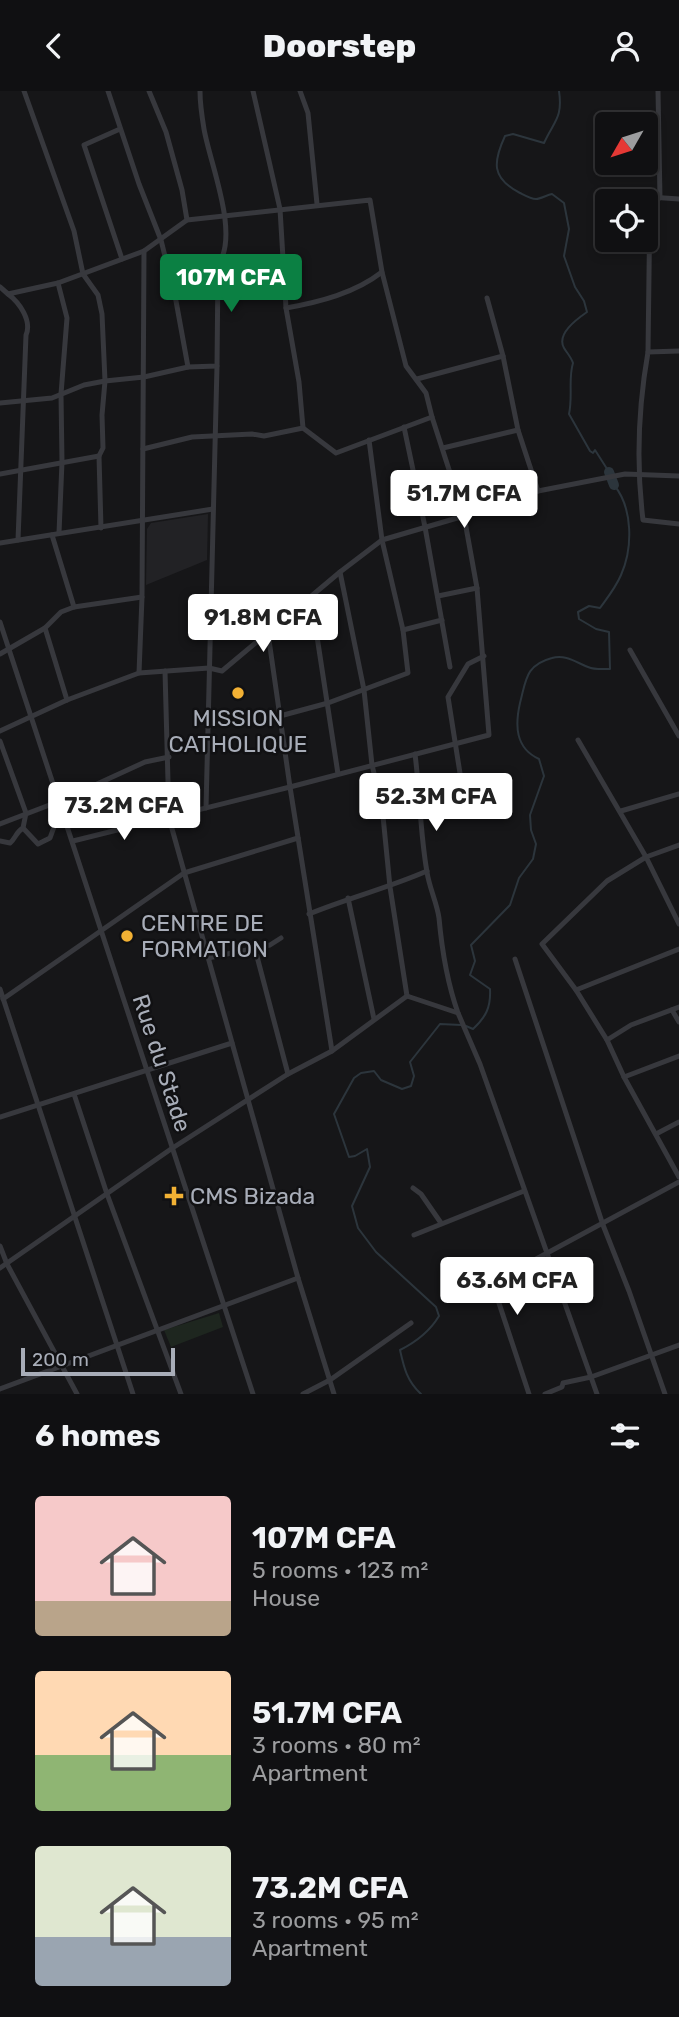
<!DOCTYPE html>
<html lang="en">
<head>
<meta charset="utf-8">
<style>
  :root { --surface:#101012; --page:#19191b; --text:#f1f3f6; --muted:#9c9d9f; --line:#303032; --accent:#0b8043 }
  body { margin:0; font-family:Rubik,sans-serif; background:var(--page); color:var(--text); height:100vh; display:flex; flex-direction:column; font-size:26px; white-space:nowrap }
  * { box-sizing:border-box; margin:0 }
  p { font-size:23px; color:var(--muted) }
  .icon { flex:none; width:38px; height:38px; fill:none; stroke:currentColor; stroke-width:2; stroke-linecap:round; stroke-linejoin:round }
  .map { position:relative; height:1303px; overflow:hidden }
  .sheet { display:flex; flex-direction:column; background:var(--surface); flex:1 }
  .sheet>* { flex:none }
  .needle { width:46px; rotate:231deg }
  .buttons { position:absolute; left:595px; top:21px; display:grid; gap:14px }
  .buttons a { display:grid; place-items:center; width:63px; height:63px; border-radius:7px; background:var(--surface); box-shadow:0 4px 10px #0003,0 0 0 2px var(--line); font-size:35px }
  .scale { position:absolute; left:21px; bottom:18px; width:154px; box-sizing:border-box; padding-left:7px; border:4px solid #a8adb8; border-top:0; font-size:19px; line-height:24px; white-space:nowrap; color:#a8adb8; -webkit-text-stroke:5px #111113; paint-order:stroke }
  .price { position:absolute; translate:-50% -60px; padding:0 16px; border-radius:7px; background:#fff; color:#222; font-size:23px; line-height:46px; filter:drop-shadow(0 2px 4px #0008) }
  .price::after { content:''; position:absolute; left:50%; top:42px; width:21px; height:16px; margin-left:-10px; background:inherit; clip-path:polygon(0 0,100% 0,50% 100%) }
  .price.selected { background:var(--accent); color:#fff }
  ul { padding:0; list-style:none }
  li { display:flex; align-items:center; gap:21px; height:175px; padding:0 35px }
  li span { display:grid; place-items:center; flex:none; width:196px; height:140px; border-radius:7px; color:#555 }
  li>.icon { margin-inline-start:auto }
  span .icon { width:84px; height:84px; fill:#fffc; stroke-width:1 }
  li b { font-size:30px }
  h2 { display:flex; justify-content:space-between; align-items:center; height:84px; padding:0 35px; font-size:30px }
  header { display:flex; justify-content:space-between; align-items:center; height:91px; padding:0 35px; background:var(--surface); font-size:32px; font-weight:800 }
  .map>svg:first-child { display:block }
  .built { fill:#222225 }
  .green { fill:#1e261f }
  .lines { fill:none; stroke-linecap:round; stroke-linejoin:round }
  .stream { stroke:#2c353c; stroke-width:2 }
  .river { stroke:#2c353c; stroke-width:10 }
  .minor { stroke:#37383d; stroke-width:5 }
  .poi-dot { fill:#f2b134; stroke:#111113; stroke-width:2.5 }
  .labels { text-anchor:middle; stroke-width:5; stroke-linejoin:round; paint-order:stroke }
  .poi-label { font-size:23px; fill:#a8adb8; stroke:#111113; text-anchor:start }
  .street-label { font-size:23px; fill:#a8adb8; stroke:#111113 }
</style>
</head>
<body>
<header><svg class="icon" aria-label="back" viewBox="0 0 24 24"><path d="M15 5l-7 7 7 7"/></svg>Doorstep<svg class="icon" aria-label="person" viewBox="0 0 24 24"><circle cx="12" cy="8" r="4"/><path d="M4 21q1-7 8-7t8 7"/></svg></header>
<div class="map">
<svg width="679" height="1303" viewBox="0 0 679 1303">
  <rect width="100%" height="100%" fill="#161618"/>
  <polygon class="built" points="208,423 207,469 146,494 147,438 151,432"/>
  <polygon class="green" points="219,1222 223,1236 171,1256 164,1239"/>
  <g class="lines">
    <g class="stream">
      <path d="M 559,0 C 563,27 554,30 544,52 L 513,43 L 505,45 C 493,71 491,87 520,102 C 524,104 531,108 536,108 C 540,108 547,104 552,103 L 564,112 L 569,138 L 564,165 L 575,196 L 584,210 L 587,221 C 577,228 556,243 564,257 C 567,262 571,266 573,272 C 568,288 573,305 569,323 L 590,360 L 593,362 L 595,359 L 609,381"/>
      <path d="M 466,935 L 473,938 C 486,926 491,916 490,898 L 470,884 L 475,870 L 471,854 L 510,814 L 519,787 L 533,768 L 536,753 L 531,739 L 530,724 L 544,685 L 539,668 C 515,657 515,634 520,612 C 526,590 525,574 552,567 C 566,563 577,572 588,576 C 595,579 603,578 610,578 L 609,541 L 596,538 L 579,528 L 578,521 L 589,515 L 600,517 C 608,506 616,496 621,484 C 633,457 633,417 614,394"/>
      <path d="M 421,1303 C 407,1290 404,1277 400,1259 C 416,1251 430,1240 439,1225 L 436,1216 L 376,1161 L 358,1137 L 352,1115 L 370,1076 L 367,1058 L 355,1065 L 349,1066 L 334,1023 L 354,987 L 361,982 L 374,980 L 381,989 L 402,998 L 411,995 L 414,985 L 410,971 L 440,933 L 461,934"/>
    </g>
    <polyline class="river" points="609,381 614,394"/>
    <g class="minor">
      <polyline points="24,0 74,140 83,183 98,204 102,223 105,290 102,324 103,357 99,365 101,437"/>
      <polyline points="108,0 139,93 161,149 176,210 188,276"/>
      <polyline points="149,0 166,41 182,99 187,129"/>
      <polyline points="253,0 280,118 286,217 299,291 303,337"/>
      <polyline points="300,0 308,22 317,113"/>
      <polyline points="658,0 660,107"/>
      <polyline points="120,38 84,54 122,168"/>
      <polyline points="58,192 67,227 61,303 62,371 59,442"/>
      <polyline points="0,196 8,203"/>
      <polyline points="487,207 503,265 518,339 538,400"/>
      <path d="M 286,217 C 320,211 355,202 382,181"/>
      <path d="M 679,260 L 648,261 C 638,318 636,372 643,429 L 679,433"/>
      <polyline points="648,261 650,106 679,108"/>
      <polyline points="417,288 503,265"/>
      <path d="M 0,312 L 52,307 L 84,294 L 105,290 L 144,286 L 188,276 L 217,275 L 218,174 C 240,143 210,73 204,38 C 202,26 200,12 200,0"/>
      <polyline points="404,336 425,436 450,576"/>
      <polyline points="443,357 518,339"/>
      <polyline points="143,358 192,346 252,343 264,345 303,337 336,362 432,326 464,425 477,497 489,644 290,696 268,542"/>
      <polyline points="0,383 99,365"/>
      <polyline points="52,444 74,516"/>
      <path d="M 18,449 L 26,244 C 32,230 20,212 8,203 L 58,192 L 144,160 L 187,129 L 370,109 L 382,181 L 406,275 L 426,302 L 432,326"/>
      <polyline points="0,452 213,418"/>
      <polyline points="340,481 364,599 372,674 382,715 390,796 407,905"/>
      <polyline points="438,505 477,497"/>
      <polyline points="311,506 338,683"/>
      <polyline points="0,531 253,1303"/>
      <polyline points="45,537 67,609"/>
      <polyline points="403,539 442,529"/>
      <polyline points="630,559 679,645"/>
      <polyline points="0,563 45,537 61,521 74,516 142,506"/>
      <polyline points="139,582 142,506 144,160"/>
      <polyline points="280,625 328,612 408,582 403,539 382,449 464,425 538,400 625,383 679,385"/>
      <polyline points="0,640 67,609 139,582 209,577 222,580 340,481 382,449 369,349"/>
      <polyline points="578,649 646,766 679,833"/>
      <path d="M 0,650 L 26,722 L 23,737 C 16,741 16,747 10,752 L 0,750"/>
      <path d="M 415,663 C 420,702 420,742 427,781 C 429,796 437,812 439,827 C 442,860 447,891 458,922"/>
      <polyline points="382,715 462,695 448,606 468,573 484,565"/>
      <polyline points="206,717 217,275"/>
      <polyline points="621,720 679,703"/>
      <polyline points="0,733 60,710 145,671 169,666"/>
      <polyline points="23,737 38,753 50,747 54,736"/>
      <polyline points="73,750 290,696 332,960"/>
      <polyline points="679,754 646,766 607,790 542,853 576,899 607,949 624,986 679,1086"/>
      <polyline points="348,807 374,928"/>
      <path d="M 309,823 C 348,807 388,797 427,780"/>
      <polyline points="255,858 288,983"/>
      <polyline points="208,867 270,854 281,847"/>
      <polyline points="515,868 603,1134 629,1200 665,1303"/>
      <polyline points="0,898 133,1303"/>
      <polyline points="576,899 679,858"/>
      <polyline points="407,905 458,922 480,973 597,1303"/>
      <polyline points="3,908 184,782 298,747"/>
      <polyline points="672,919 679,931"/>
      <polyline points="607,949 631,934 679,916"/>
      <polyline points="624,986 679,965"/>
      <polyline points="74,1003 107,1103 181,1303"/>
      <polyline points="0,1026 232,952"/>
      <polyline points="656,1043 679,1031"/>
      <polyline points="413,1097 421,1103 441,1132"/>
      <polyline points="414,1144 524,1100"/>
      <polyline points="0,1155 7,1173 77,1303"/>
      <polyline points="0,1177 171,1058 288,983 332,960 407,905"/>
      <polyline points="298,1187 334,1303"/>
      <polyline points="0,1298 298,1187 169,727 165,580"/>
      <polyline points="303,1303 330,1289 411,1232"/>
      <polyline points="529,1303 494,1197 512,1181 679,1091"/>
      <polyline points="545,1303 562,1296 563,1292 591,1286 679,1254"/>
    </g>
  </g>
  <g class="poi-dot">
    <circle cx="238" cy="602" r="7"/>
    <circle cx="127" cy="845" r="7"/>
    <path d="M170.5 1094.5h7v7h7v7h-7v7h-7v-7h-7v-7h7z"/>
  </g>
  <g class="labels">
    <g class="poi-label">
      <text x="238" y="635" text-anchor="middle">MISSION<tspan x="238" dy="26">CATHOLIQUE</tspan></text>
      <text x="141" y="840">CENTRE DE<tspan x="141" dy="26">FORMATION</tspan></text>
      <text x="190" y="1113">CMS Bizada</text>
    </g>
    <g class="street-label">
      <text transform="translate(162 972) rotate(72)" y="8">Rue du Stade</text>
    </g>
  </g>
</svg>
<div class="buttons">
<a><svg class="needle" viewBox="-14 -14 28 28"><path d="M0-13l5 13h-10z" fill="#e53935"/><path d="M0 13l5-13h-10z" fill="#9c9d9f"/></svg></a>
<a><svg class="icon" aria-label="locate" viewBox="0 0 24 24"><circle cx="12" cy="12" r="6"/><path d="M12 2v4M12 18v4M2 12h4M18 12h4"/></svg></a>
</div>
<div class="scale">200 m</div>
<b class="price selected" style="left:231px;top:223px">107M CFA</b>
<b class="price" style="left:464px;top:439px">51.7M CFA</b>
<b class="price" style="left:263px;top:563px">91.8M CFA</b>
<b class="price" style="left:436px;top:742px">52.3M CFA</b>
<b class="price" style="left:124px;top:751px">73.2M CFA</b>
<b class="price" style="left:517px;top:1226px">63.6M CFA</b>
</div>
<section class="sheet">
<h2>6 homes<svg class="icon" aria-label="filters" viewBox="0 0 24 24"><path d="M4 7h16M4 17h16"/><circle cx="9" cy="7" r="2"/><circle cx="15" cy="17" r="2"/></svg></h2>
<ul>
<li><span style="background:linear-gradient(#f6c9c9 75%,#b9a48a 0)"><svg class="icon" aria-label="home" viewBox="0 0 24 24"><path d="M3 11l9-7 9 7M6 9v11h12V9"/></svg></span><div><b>107M CFA</b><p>5 rooms · 123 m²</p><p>House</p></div></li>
<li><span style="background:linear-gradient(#ffd9b3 60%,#8fb573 0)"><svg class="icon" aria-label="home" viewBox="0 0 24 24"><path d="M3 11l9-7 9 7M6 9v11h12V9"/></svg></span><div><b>51.7M CFA</b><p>3 rooms · 80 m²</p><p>Apartment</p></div></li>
<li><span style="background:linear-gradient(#dfe7d0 65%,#9aa5b1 0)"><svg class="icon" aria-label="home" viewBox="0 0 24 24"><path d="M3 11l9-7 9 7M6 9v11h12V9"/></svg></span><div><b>73.2M CFA</b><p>3 rooms · 95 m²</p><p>Apartment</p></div></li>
</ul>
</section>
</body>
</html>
